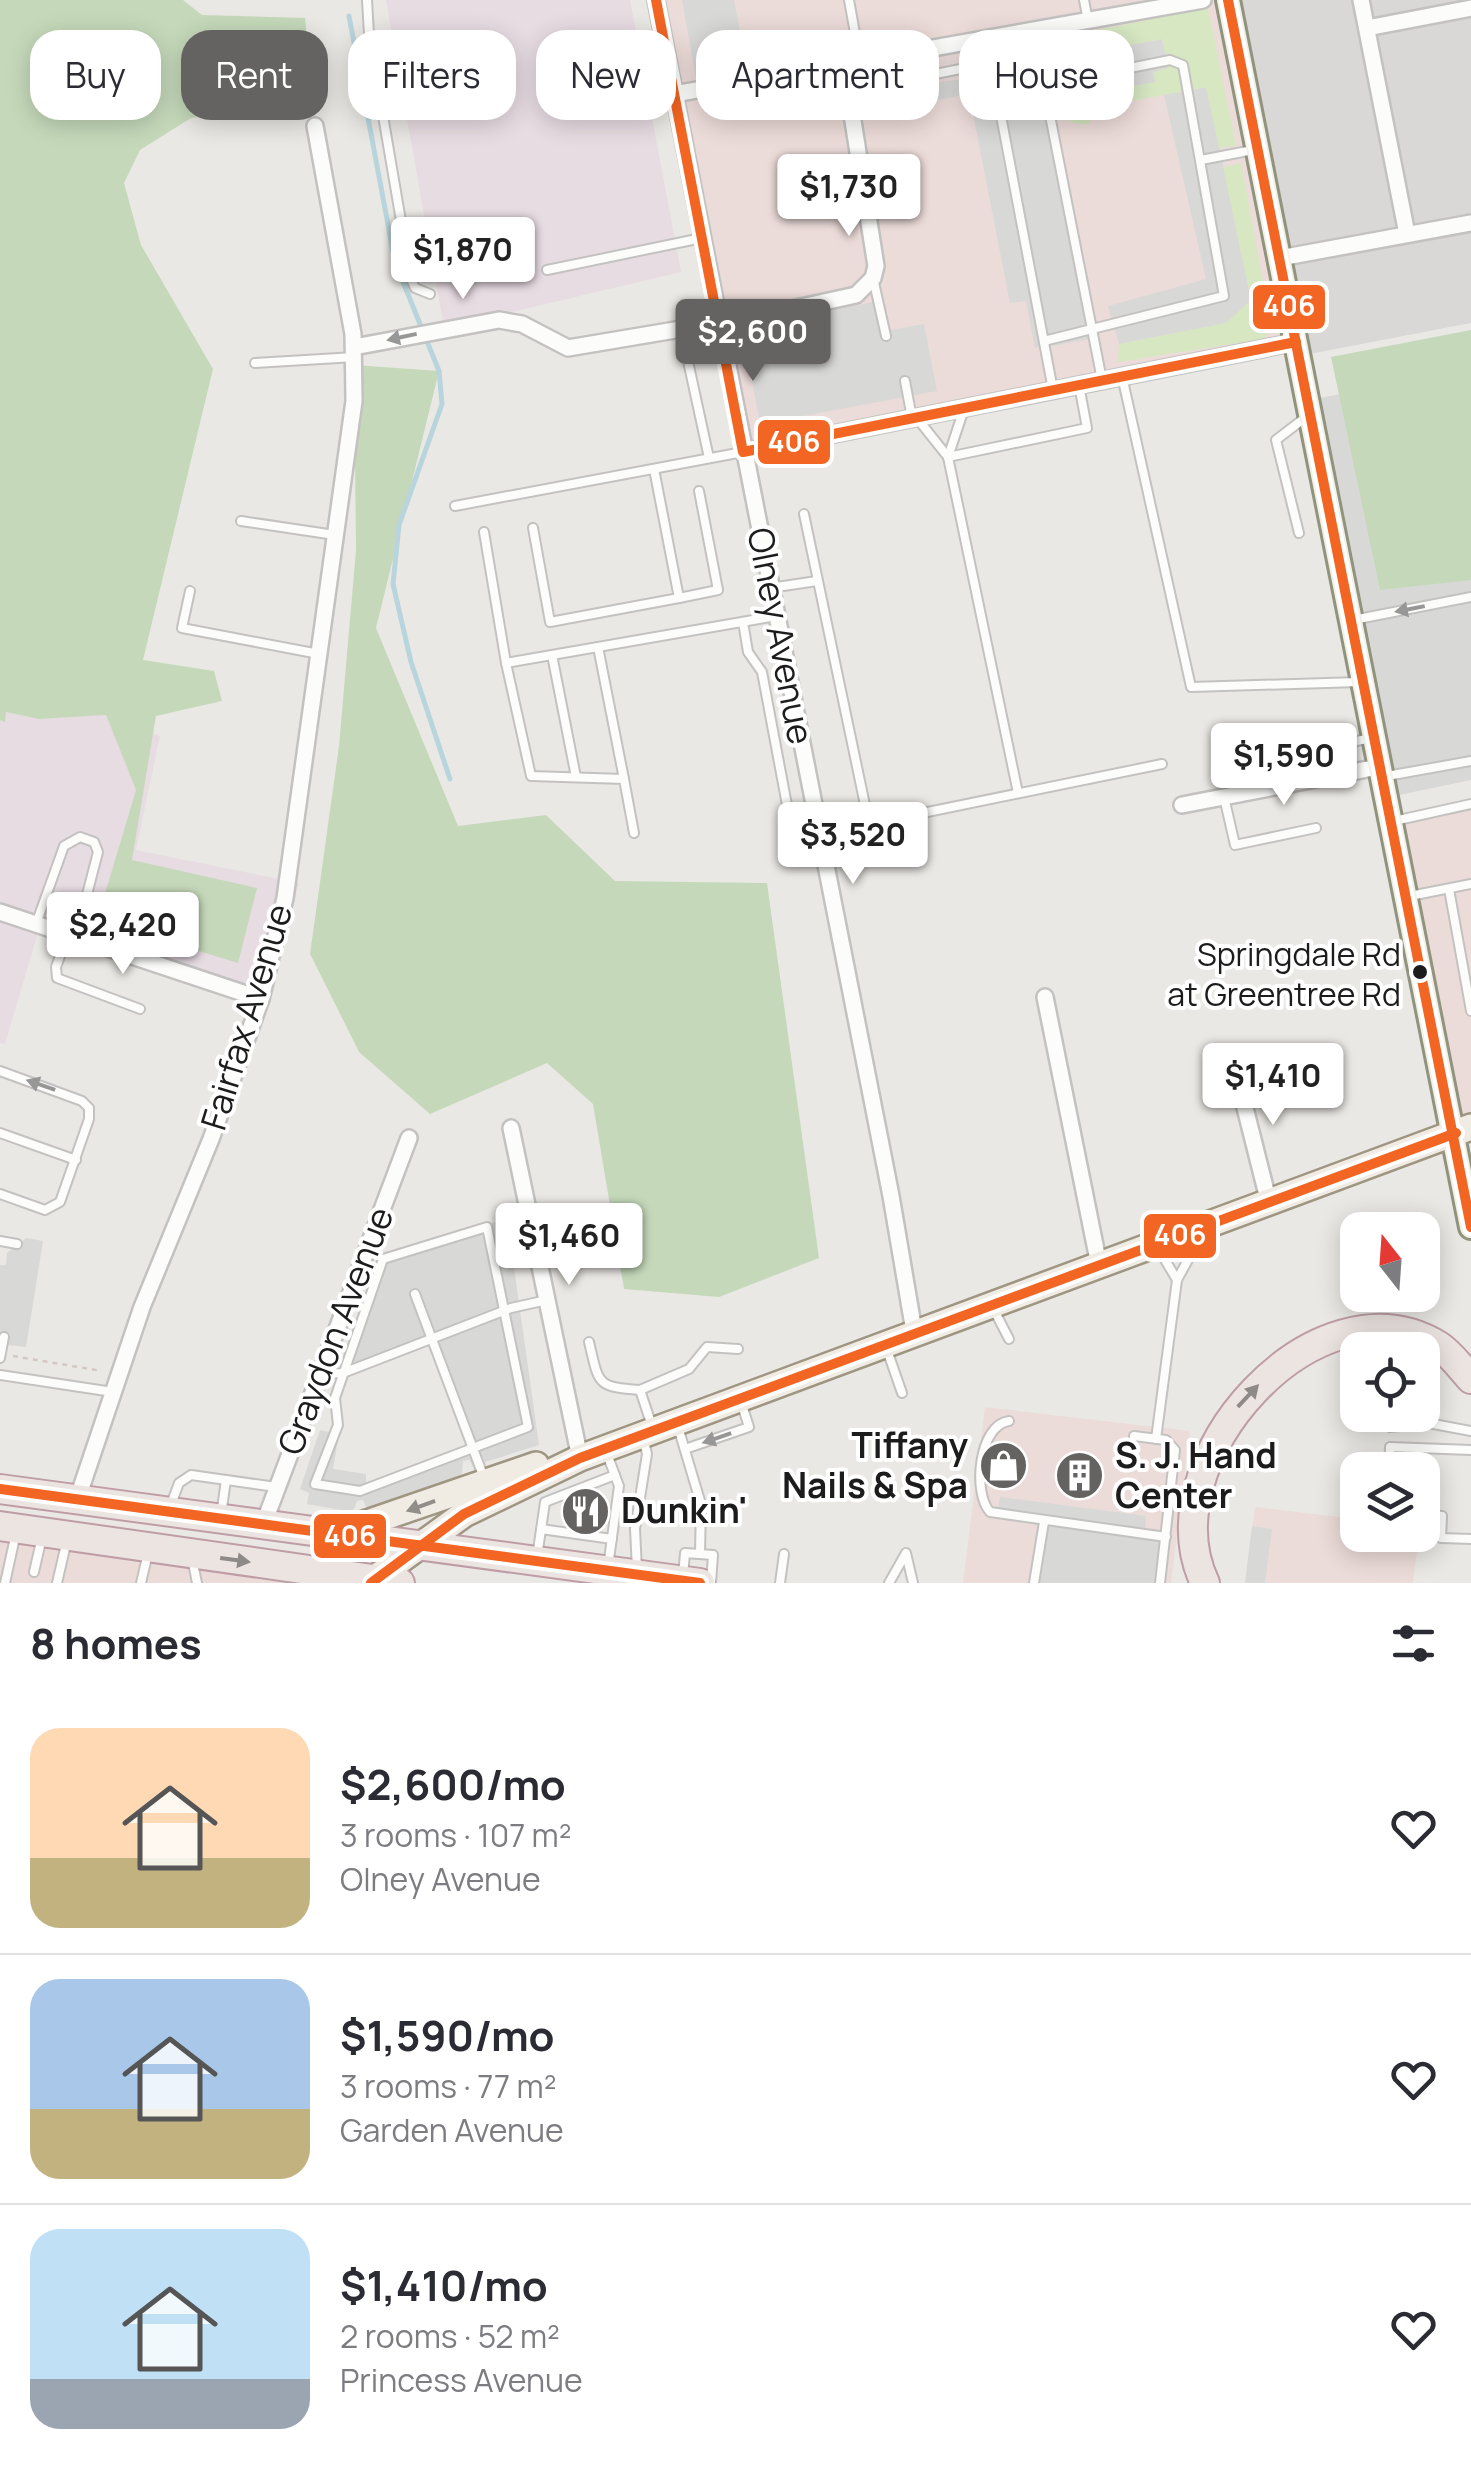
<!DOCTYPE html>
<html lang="en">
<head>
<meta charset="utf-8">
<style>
  :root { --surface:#fff; --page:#f7f7f7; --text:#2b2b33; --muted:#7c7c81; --line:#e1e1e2; --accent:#646362 }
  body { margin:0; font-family:Manrope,sans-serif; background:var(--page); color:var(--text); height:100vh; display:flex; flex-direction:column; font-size:38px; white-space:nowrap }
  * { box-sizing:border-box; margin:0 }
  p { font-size:32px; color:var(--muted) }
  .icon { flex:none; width:55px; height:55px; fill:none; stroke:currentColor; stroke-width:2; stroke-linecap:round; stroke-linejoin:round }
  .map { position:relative; height:1583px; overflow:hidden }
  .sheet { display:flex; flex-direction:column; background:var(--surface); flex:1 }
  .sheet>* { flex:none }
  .banner { position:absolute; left:30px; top:30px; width:1412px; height:90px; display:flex; gap:20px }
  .needle { width:65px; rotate:343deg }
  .controls { position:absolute; left:1340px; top:1212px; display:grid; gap:20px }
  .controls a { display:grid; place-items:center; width:100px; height:100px; border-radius:20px; background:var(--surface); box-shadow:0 5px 25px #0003; font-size:50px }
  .price { position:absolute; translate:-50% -85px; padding:0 22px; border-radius:10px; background:#fff; color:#222; font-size:32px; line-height:65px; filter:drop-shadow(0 2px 5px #0008) }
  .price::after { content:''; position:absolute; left:50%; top:60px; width:30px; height:22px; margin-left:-15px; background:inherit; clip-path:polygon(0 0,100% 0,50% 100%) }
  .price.current { background:var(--accent); color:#fff }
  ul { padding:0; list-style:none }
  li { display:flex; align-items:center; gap:30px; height:250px; padding:0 30px }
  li+li { border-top:2px solid var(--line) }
  li span { display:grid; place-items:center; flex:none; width:280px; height:200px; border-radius:30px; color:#555 }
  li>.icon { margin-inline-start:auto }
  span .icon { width:120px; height:120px; fill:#fffc; stroke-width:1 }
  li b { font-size:42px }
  h2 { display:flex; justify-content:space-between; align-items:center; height:120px; padding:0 30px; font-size:42px }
  .chip { padding:0 35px; border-radius:30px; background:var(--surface); box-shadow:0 5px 25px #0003; font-size:35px; line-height:90px }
  .chip.current { background:var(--accent); color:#fff }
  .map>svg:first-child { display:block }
  .residential { fill:#d9d8d6 }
  .commercial { fill:#ecdcd9 }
  .industrial { fill:#e8dce3 }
  .religious { fill:#d8d8d6 }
  .grass { fill:#d6e7c2 }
  .forest { fill:#c5d9ba }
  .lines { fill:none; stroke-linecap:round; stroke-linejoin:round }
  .stream { stroke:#b8d5dd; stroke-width:5 }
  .service-casing { stroke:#c3c2c0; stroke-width:12 }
  .minor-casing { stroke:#c3c2c0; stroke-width:20 }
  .secondary-casing { stroke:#91937d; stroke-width:28 }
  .primary-casing { stroke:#9f9682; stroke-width:30 }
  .trunk-casing { stroke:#be9da6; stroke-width:32 }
  .path { stroke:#d5c7c4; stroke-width:2.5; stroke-dasharray:5 5; stroke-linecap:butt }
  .service { stroke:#fcfcfb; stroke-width:8 }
  .minor { stroke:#fcfcfb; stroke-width:15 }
  .secondary { stroke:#f2f1e9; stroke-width:22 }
  .primary { stroke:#f0ebe3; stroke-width:25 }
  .trunk { stroke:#ece4e1; stroke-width:28 }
  .bus-1-casing { stroke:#fff; stroke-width:18 }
  .bus-1 { stroke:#f26522; stroke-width:10 }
  .oneway { fill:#979797 }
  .oneway2 { fill:#8e8a88 }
  .oneway3 { fill:#918e89 }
  .bus-dot { fill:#1c1c1c; stroke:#fff; stroke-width:4 }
  .labels { text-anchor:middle; stroke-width:8; stroke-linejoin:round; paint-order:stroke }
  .bus-label { font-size:32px; fill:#1c1c1c; stroke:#fff; text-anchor:end }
  .street-label { font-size:35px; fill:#1c1c1c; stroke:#fff }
  .poi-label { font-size:35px; font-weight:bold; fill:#1c1c1c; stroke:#fff; text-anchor:start }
  .line-badge { stroke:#fff; stroke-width:4 }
  .badge-label { font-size:28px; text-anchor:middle; font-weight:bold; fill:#fff }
</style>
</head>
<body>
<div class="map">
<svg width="1471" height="1583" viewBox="0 0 1471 1583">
  <rect width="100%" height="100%" fill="#eae8e4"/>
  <polygon class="residential" points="1228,0 1471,0 1471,323 1299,356"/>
  <g class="commercial">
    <polygon points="657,0 1228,0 1296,342 743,452"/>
    <polygon points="1471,801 1471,1127 1456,1133 1388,817"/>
    <polygon points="985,1407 1190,1431 1171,1583 963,1583"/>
    <polygon points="1255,1507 1357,1519 1358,1535 1419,1535 1413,1583 1245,1583"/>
    <polygon points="0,1526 400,1583 0,1583"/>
  </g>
  <g class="industrial">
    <polygon points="386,0 630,0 681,272 444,328"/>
    <polygon points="6,712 39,719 106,714 160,736 136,850 299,883 271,992 40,926 5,1044 0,1043 0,720 5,721"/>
  </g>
  <g class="religious">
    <polygon points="682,0 734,0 748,71 698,90"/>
    <polygon points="1162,39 1168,69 1155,82 1076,98 1068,57"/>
    <polygon points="1037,70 1044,85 1090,339 1053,346 1044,341 1035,349 1026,301 1010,303 969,94 890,109 884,89"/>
    <polygon points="1207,87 1251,300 1227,323 1119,344 1108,306 1206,279 1164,95"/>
    <polygon points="874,302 880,332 924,324 937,391 760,424 742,327"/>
    <polygon points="1471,368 1471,780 1399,795 1320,398"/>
    <polygon points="507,1218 539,1445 485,1462 487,1471 477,1474 469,1460 463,1461 461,1479 369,1512 363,1500 357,1501 353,1512 307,1504 309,1493 300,1489 320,1430 339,1434 333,1469 366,1474 366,1486 463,1448 468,1439 428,1346 343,1374 389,1258"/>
    <polygon points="26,1238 43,1241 26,1347 0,1344 0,1265 6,1265 7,1253"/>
    <polygon points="1000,1497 1146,1516 1145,1535 1166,1537 1160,1583 1034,1583 1044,1522 997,1516"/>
    <polygon points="1252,1526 1272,1529 1265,1583 1245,1583"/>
  </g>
  <g class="grass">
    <polygon points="1208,8 1236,146 1219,148 1206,87 1088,109 1090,124 1076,124 1064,118 1060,94 1074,89 1077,97 1155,82 1153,72 1168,68 1162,39 1069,57 1070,68 1052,73 1006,58 1005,48"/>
    <polygon points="1241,163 1272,330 1263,339 1118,362 1119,344 1226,323 1251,300 1223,167"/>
  </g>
  <g class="forest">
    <polygon points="0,0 183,0 202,15 305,18 314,104 191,118 140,150 124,183 141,245 213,369 143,660 214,671 222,701 156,716 132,860 257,888 238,963 97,920 136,790 106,715 39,719 6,712 5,722 0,720"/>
    <polygon points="1471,330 1471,580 1380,590 1331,357"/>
    <polygon points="354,365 439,371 376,628 458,826 546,815 615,881 767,883 819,1258 719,1297 624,1289 593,1104 547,1063 430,1114 359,1052 310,954 339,746 356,550"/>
  </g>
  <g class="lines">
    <polyline class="stream" points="349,16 395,262 439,371 442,404 399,525 393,584 411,662 450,779"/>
    <defs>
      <g id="service">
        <polyline points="367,0 369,34 411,279 415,288 430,294"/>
        <polyline points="849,0 860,61"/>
        <polyline points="1084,0 1088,21"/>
        <polyline points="991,63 1053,390"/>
        <polyline points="1044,85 1102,380"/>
        <polyline points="849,91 991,63 1044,85 1170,60 1183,65 1224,296 1044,341"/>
        <polyline points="1201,160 1253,150"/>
        <polyline points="547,270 702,238"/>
        <polyline points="873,278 886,336"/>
        <polyline points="753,318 759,362"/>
        <polyline points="681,329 709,458"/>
        <polyline points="255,363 355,357"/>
        <polyline points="1122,376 1191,687 1359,682"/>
        <polyline points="905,381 912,418"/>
        <polyline points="916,417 948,457"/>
        <polyline points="948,457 964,409"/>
        <polyline points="455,506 743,452"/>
        <polyline points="804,514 869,824 1162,764"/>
        <polyline points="241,521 335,535"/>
        <polyline points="533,528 550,622 679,598 654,469"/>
        <polyline points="484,532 506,663"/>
        <polyline points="1299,533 1276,440 1306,417"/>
        <polyline points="770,588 817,581"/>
        <polyline points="190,591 182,628 319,654"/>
        <polyline points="679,598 718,590 699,491"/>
        <polyline points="1353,620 1471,597"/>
        <polyline points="743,622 748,652 762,672 790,821"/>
        <polyline points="598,647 624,779"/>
        <polyline points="552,655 576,777"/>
        <polyline points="1253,761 1372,738"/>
        <polyline points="1387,776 1471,761"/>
        <polyline points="1018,793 948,457 1087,428 1079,385"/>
        <polyline points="1224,797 1235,845 1316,828"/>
        <polyline points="1394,821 1471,804"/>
        <polyline points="634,833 624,779 531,776 506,663 776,616"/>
        <polyline points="820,834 869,824"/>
        <polyline points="1449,889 1471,1011"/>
        <polyline points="1410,896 1471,884"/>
        <polyline points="36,924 64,846 80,837 94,842 98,852 76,937"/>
        <polyline points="68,935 56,967 57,978 140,1009"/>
        <polyline points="0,1071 82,1101 89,1108 89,1119 60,1202 45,1210 0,1194"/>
        <polyline points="0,1133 76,1160"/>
        <polygon points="487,1227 528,1427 360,1491 315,1484 338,1425 335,1398 383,1259"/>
        <polyline points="0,1241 17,1244"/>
        <polyline points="1158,1248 1177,1280"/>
        <polyline points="415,1294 484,1478"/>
        <polyline points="993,1308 1009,1339"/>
        <path d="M 589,1342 C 599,1384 596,1387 640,1390 L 652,1426"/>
        <polyline points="887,1350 902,1393"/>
        <polyline points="0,1358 4,1337"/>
        <polyline points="320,1374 343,1373 511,1308 547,1300"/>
        <polyline points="0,1375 113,1392"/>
        <polyline points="640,1390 689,1369 707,1347 738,1349"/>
        <path d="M 1009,1421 C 979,1425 972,1492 990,1512 L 1166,1537"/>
        <polyline points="678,1427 701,1504 700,1554"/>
        <polyline points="1390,1427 1428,1423 1471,1431"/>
        <polyline points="1134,1436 1166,1440 1175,1450 1160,1583"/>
        <polyline points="1156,1439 1177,1280 1201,1236"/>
        <polyline points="685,1449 749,1427 742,1405"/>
        <polyline points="607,1454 619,1486 608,1567"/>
        <polyline points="1389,1470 1390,1447 1471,1450"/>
        <polyline points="170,1507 179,1483 191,1475 276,1487"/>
        <polyline points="1422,1514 1442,1516 1441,1538 1471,1539"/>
        <polyline points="221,1515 226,1480"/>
        <polyline points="541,1529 612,1539"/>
        <polyline points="537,1557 545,1502 615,1475"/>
        <polyline points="192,1558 197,1583"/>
        <polyline points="637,1570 635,1529 647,1454 644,1441"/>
        <polyline points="34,1572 42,1537"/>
        <polyline points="683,1576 685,1553 713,1555 711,1583"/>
        <polyline points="5,1583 16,1533"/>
        <polyline points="57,1583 67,1540"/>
        <polyline points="141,1583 148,1553"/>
        <polyline points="780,1583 784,1554"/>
        <polyline points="889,1583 906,1553 913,1583"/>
        <polyline points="1034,1583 1044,1522"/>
      </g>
      <g id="minor">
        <polyline points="656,0 891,1196 914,1331"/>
        <polyline points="1361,0 1407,234"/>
        <polyline points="1367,28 1471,8"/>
        <polyline points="674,94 1203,0"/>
        <polyline points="1280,258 1471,223"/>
        <polyline points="719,325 856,295 873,278 876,266 844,64"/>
        <polyline points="354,347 499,320 522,324 568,348 681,329"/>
        <polyline points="743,452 1296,342"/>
        <polyline points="1182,805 1378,767"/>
        <polyline points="0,912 261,999"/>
        <polyline points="1045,997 1099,1265"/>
        <polyline points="1234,1064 1269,1203"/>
        <polyline points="511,1128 580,1458"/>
        <polyline points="77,1500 142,1307 211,1139 261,999 285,898 354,401 353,334 315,126"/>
        <polyline points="264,1523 409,1138"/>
      </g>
      <polyline id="secondary" points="1228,0 1471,1227"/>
      <g id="primary">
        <polyline points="338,1533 536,1465"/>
        <polyline points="374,1579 464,1514 580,1458 1471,1127"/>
      </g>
      <g id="trunk">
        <polyline points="0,1489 700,1583"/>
        <polyline points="0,1526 400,1583"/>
        <path d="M 1205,1583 C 1146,1461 1318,1271 1439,1346 C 1451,1354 1461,1368 1471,1379"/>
      </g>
    </defs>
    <use href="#service" class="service-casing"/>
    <use href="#minor" class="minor-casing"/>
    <use href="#secondary" class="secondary-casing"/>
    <use href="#primary" class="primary-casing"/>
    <use href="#trunk" class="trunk-casing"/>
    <polyline class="path" points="13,1356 102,1371"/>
    <use href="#service" class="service"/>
    <use href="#minor" class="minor"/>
    <use href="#secondary" class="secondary"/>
    <use href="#primary" class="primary"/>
    <use href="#trunk" class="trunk"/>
    <defs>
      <g id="bus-1">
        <polyline points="656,0 743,452 1296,342"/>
        <polyline points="1228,0 1471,1227"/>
        <polyline points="0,1489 700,1583"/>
        <polyline points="371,1583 464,1514 580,1458 1456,1133"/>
      </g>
    </defs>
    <use href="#bus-1" class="bus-1-casing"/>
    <use href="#bus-1" class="bus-1"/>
  </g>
  <defs><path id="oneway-solid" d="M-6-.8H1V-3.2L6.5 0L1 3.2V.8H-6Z" transform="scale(2.5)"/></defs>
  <g class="oneway">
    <use href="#oneway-solid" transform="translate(402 337) rotate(168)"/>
    <use href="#oneway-solid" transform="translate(1410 609) rotate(169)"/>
    <use href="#oneway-solid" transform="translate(41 1085) rotate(-161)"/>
    <use href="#oneway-solid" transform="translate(717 1438) rotate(161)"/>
  </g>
  <g class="oneway2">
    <use href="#oneway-solid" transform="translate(1248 1396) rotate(-47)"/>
    <use href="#oneway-solid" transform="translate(235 1560) rotate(8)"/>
  </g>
  <use class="oneway3" href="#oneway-solid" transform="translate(421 1506) rotate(160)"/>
  <defs>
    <symbol id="shop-disc" viewBox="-11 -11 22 22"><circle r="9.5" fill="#646362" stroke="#fff"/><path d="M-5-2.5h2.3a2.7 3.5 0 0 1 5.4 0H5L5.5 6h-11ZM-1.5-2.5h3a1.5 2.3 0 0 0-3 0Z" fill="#fff"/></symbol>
    <symbol id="building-disc" viewBox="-11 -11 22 22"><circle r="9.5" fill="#646362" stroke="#fff"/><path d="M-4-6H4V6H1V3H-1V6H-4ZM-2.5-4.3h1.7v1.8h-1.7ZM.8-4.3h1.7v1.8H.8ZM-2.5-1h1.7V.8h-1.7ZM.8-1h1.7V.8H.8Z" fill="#fff"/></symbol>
    <symbol id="restaurant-disc" viewBox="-11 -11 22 22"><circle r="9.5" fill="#646362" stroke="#fff"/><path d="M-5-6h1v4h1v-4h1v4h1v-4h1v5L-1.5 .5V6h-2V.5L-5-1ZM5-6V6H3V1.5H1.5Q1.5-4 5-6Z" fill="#fff"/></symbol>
  </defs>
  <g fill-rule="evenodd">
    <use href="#shop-disc" x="976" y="1438" width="55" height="55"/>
    <use href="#building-disc" x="1052" y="1448" width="55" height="55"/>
    <use href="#restaurant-disc" x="558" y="1484" width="55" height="55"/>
  </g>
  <circle class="bus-dot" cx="1420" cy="972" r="9"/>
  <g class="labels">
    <g class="bus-label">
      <text x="1401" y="966">Springdale Rd<tspan x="1401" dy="40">at Greentree Rd</tspan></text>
    </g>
    <g class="street-label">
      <text transform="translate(780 636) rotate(79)" y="12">Olney Avenue</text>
      <text transform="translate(247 1017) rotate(-73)" y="12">Fairfax Avenue</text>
      <text transform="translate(336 1331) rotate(-69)" y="12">Graydon Avenue</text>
    </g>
    <g class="poi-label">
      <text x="968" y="1458" text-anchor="end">Tiffany<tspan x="968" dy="40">Nails &amp; Spa</tspan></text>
      <text x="1115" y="1468">S. J. Hand<tspan x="1115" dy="40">Center</tspan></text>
      <text x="621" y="1523">Dunkin'</text>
    </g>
  </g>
  <g class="line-badge">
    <rect x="1251" y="283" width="76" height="48" rx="10" fill="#f26522"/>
    <rect x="756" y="418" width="76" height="48" rx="10" fill="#f26522"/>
    <rect x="1142" y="1212" width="76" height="48" rx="10" fill="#f26522"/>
    <rect x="312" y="1512" width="76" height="48" rx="10" fill="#f26522"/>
  </g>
  <g class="badge-label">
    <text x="1289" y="316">406</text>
    <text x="794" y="452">406</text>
    <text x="1180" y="1245">406</text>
    <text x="350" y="1546">406</text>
  </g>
</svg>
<div class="controls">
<a><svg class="needle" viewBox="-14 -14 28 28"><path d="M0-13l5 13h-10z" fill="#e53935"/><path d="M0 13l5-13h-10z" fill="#7c7c81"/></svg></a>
<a><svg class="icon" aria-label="locate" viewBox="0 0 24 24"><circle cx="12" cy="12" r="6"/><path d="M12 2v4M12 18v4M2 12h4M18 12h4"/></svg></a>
<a><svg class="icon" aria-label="layers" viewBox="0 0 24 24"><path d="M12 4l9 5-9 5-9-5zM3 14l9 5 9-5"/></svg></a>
</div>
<b class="price" style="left:849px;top:239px">$1,730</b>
<b class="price" style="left:463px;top:302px">$1,870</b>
<b class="price current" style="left:753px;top:384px">$2,600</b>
<b class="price" style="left:1284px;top:808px">$1,590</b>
<b class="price" style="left:853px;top:887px">$3,520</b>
<b class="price" style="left:123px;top:977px">$2,420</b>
<b class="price" style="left:1273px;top:1128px">$1,410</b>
<b class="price" style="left:569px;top:1288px">$1,460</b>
<div class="banner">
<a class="chip">Buy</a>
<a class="chip current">Rent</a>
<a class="chip">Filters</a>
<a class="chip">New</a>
<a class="chip">Apartment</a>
<a class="chip">House</a>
</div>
</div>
<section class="sheet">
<h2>8 homes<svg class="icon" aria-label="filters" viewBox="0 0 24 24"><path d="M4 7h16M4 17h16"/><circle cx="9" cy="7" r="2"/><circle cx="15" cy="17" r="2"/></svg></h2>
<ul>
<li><span style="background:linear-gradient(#ffd9b3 65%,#c2b280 0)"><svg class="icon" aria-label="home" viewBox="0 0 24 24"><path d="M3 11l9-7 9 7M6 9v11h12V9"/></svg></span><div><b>$2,600/mo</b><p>3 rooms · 107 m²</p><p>Olney Avenue</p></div><svg class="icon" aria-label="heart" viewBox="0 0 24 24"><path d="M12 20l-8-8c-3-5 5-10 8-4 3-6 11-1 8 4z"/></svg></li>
<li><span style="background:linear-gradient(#a9c7e8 65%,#c2b280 0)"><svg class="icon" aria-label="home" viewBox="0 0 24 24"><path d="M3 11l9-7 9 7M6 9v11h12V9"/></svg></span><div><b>$1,590/mo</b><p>3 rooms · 77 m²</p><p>Garden Avenue</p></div><svg class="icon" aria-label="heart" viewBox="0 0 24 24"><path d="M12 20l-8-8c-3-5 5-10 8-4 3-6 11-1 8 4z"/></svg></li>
<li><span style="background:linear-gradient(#bfe0f5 75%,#9aa5b1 0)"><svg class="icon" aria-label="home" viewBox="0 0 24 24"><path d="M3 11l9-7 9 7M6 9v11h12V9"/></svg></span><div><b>$1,410/mo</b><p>2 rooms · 52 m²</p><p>Princess Avenue</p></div><svg class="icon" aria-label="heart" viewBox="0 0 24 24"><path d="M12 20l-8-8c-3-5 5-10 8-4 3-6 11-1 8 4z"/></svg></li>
</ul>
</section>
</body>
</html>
